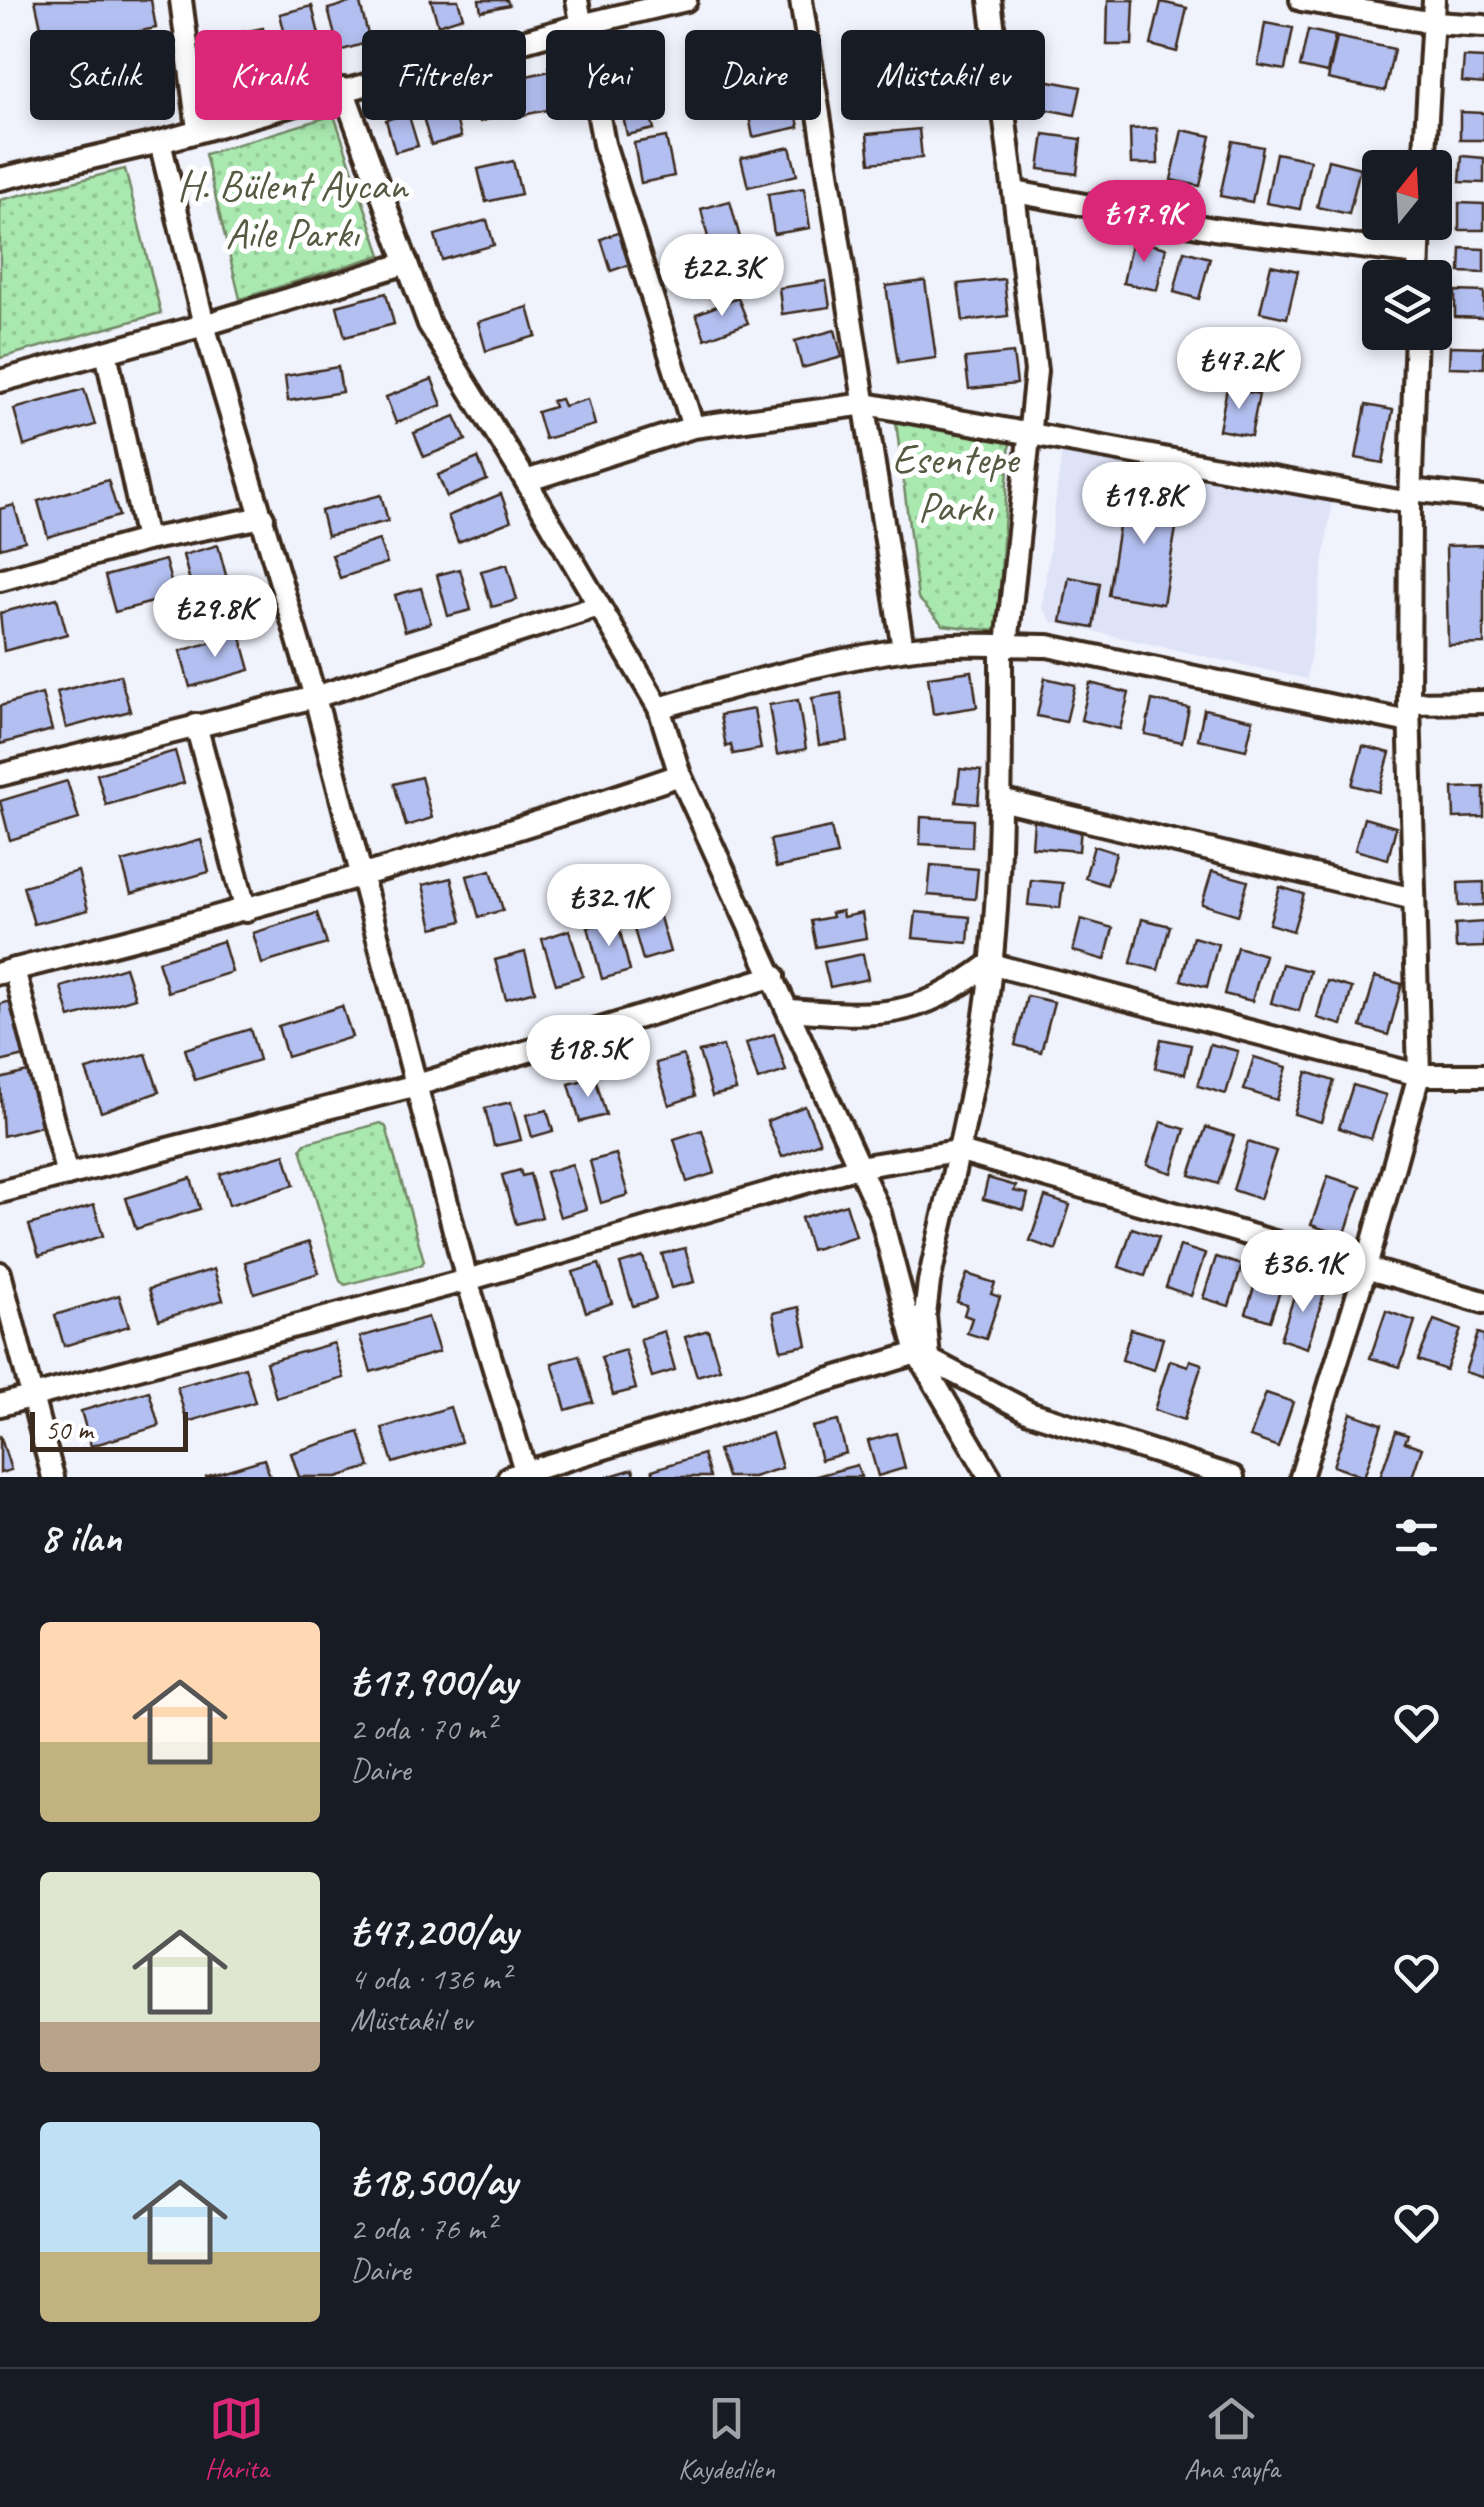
<!DOCTYPE html>
<html lang="tr">
<head>
<meta charset="utf-8">
<style>
  :root { --surface:#171b24; --page:#242831; --text:#f1f3f6; --muted:#9ea1a6; --line:#363941; --accent:#db2777 }
  body { margin:0; font-family:Caveat,sans-serif; background:var(--page); color:var(--text); height:100vh; display:flex; flex-direction:column; font-size:38px; white-space:nowrap }
  * { box-sizing:border-box; margin:0 }
  p { font-size:32px; color:var(--muted) }
  .icon { flex:none; width:55px; height:55px; fill:none; stroke:currentColor; stroke-width:2; stroke-linecap:round; stroke-linejoin:round }
  .map { position:relative; height:1477px; overflow:hidden }
  .side { display:flex; flex-direction:column; background:var(--surface); flex:1 }
  .side>* { flex:none }
  .guide { position:absolute; left:30px; top:30px; width:1425px; height:90px; display:flex; gap:20px }
  .needle { width:65px; rotate:18deg }
  .controls { position:absolute; left:1362px; top:150px; display:grid; gap:20px }
  .controls a { display:grid; place-items:center; width:90px; height:90px; border-radius:10px; background:var(--surface); box-shadow:0 5px 15px #0003; font-size:50px }
  .scale { position:absolute; left:30px; bottom:25px; width:158px; box-sizing:border-box; padding-left:10px; border:5px solid #3b2a1e; border-top:0; font-size:28px; line-height:35px; white-space:nowrap; color:#3b2a1e; -webkit-text-stroke:8px #fff; paint-order:stroke }
  .price { position:absolute; translate:-50% -85px; padding:0 22px; border-radius:35px; background:#fff; color:#222; font-size:32px; line-height:65px; filter:drop-shadow(0 2px 5px #0008) }
  .price::after { content:''; position:absolute; left:50%; top:60px; width:30px; height:22px; margin-left:-15px; background:inherit; clip-path:polygon(0 0,100% 0,50% 100%) }
  .price.on { background:var(--accent); color:#fff }
  ul { padding:0; list-style:none }
  li { display:flex; align-items:center; gap:30px; height:250px; padding:0 40px }
  li span { display:grid; place-items:center; flex:none; width:280px; height:200px; border-radius:10px; color:#555 }
  li>.icon { margin-inline-start:auto }
  span .icon { width:120px; height:120px; fill:#fffc; stroke-width:1 }
  li b { font-size:42px }
  h2 { display:flex; justify-content:space-between; align-items:center; height:120px; padding:0 40px; font-size:42px }
  .chip { padding:0 35px; border-radius:10px; background:var(--surface); box-shadow:0 5px 15px #0003; font-size:35px; line-height:90px }
  .chip.on { background:var(--accent); color:#fff }
  .tabs { display:flex; justify-content:space-around; align-items:center; height:140px; border-top:2px solid var(--line); background:var(--surface); font-size:28px; color:var(--muted) }
  .tabs a { display:grid; justify-items:center; gap:5px }
  .tabs .on { color:var(--accent) }
  .map>svg:first-child { display:block }
  .built { fill:#dee3f8 }
  .park { fill:url(#park-dots); stroke:#728966; stroke-width:2.5 }
  .building { fill:#b3bff0; stroke:#3b2a1e; stroke-width:2.5 }
  .lines { fill:none; stroke-linecap:round; stroke-linejoin:round }
  .minor-casing { stroke:#3b2a1e; stroke-width:28 }
  .minor { stroke:#fff; stroke-width:20 }
  .labels { text-anchor:middle; stroke-width:10; stroke-linejoin:round; paint-order:stroke }
  .park-label { font-size:42px; fill:#565a42; stroke:#fff }
</style>
</head>
<body>
<div class="map">
<svg width="1484" height="1477" viewBox="0 0 1484 1477">
  <defs>
    <pattern id="park-dots" width="8" height="8" patternUnits="userSpaceOnUse" patternTransform="scale(2.5)"><rect width="8" height="8" fill="#a9e8af"/><path d="M2 2h.1M6 6h.1" fill="none" stroke="#92c796" stroke-width="1.8" stroke-linecap="round"/></pattern>
  </defs>
  <rect width="100%" height="100%" fill="#f0f2fc"/>
  <filter id="ink" filterUnits="userSpaceOnUse"><feTurbulence type="fractalNoise" baseFrequency=".01" numOctaves="2"/><feDisplacementMap in="SourceGraphic" scale="20" xChannelSelector="R" yChannelSelector="G"/><feConvolveMatrix kernelMatrix="1 2 1 2 8 2 1 2 1" color-interpolation-filters="sRGB"/></filter>
  <g filter="url(#ink)">
    <polygon class="built" points="1063,444 1333,495 1307,679 1052,622 1042,607"/>
    <g class="park">
      <polygon points="334,115 381,255 240,299 205,154"/>
      <polygon points="125,169 161,313 0,358 0,200"/>
      <polygon points="896,422 1010,439 997,631 943,625 918,598"/>
      <polygon points="381,1123 386,1127 424,1261 421,1265 345,1285 340,1281 301,1148 305,1143"/>
    </g>
    <g class="building">
      <polygon points="35,0 151,0 156,28 46,50"/>
      <polygon points="359,0 370,42 339,51 328,9"/>
      <polygon points="431,0 458,0 463,17 438,25"/>
      <polygon points="479,0 507,0 509,5 481,11"/>
      <polygon points="1108,0 1134,0 1132,45 1107,45"/>
      <polygon points="1161,2 1187,8 1177,52 1151,45"/>
      <polygon points="312,6 323,51 291,59 280,14"/>
      <polygon points="1265,23 1293,28 1285,70 1258,65"/>
      <polygon points="263,28 271,65 241,72 233,34"/>
      <polygon points="1308,30 1335,36 1327,73 1300,67"/>
      <polygon points="1337,37 1394,49 1385,91 1328,79"/>
      <polygon points="1464,57 1484,58 1484,84 1462,82"/>
      <polygon points="563,64 571,105 523,115 517,78 550,71 549,67"/>
      <polygon points="1039,79 1081,87 1075,115 1034,107"/>
      <polygon points="499,82 509,112 480,122 470,91"/>
      <polygon points="903,84 907,110 865,116 862,90"/>
      <polygon points="793,96 799,127 753,137 747,106"/>
      <polygon points="646,97 654,129 627,135 620,102"/>
      <polygon points="450,98 461,137 431,145 420,107"/>
      <polygon points="1460,112 1484,113 1484,140 1460,140"/>
      <polygon points="408,113 418,146 395,152 386,120"/>
      <polygon points="1157,128 1158,164 1131,164 1130,129"/>
      <polygon points="919,129 922,158 870,163 867,134"/>
      <polygon points="1182,130 1211,136 1200,186 1171,180"/>
      <polygon points="1044,134 1081,139 1077,174 1039,169"/>
      <polygon points="666,137 674,176 641,183 634,143"/>
      <polygon points="1232,141 1263,147 1252,202 1220,196"/>
      <polygon points="790,147 797,175 748,187 741,158"/>
      <polygon points="1276,153 1310,160 1300,209 1266,203"/>
      <polygon points="1462,156 1484,158 1484,183 1460,182"/>
      <polygon points="1328,160 1360,168 1349,214 1317,207"/>
      <polygon points="513,161 521,194 486,202 478,169"/>
      <polygon points="804,188 810,228 774,234 768,194"/>
      <polygon points="730,201 740,238 710,246 701,209"/>
      <polygon points="1459,203 1484,204 1484,230 1459,230"/>
      <polygon points="487,220 494,245 442,260 435,235"/>
      <polygon points="620,232 631,264 611,271 601,239"/>
      <polygon points="1132,240 1166,248 1157,290 1123,283"/>
      <polygon points="1461,248 1484,249 1484,273 1460,272"/>
      <polygon points="1184,251 1210,258 1199,299 1174,292"/>
      <polygon points="726,261 733,285 691,298 684,275"/>
      <polygon points="1271,265 1298,271 1287,318 1260,312"/>
      <polygon points="1004,279 1008,316 963,321 958,284"/>
      <polygon points="826,281 830,307 782,314 779,288"/>
      <polygon points="925,281 936,358 898,363 886,286"/>
      <polygon points="1455,291 1484,292 1484,318 1455,317"/>
      <polygon points="386,293 394,324 345,337 337,306"/>
      <polygon points="738,298 748,323 705,339 696,314"/>
      <polygon points="528,307 536,336 486,351 478,322"/>
      <polygon points="835,330 842,357 802,368 795,341"/>
      <polygon points="1450,346 1484,347 1484,368 1449,367"/>
      <polygon points="1013,353 1017,384 969,389 965,358"/>
      <polygon points="338,367 342,392 288,401 285,376"/>
      <polygon points="432,379 442,405 396,423 386,397"/>
      <polygon points="1227,388 1259,394 1251,436 1219,430"/>
      <polygon points="84,389 95,425 24,446 14,409"/>
      <polygon points="561,399 564,406 588,399 595,425 545,439 537,412 554,407 552,401"/>
      <polygon points="1366,405 1393,410 1383,463 1356,458"/>
      <polygon points="455,416 466,440 424,457 414,433"/>
      <polygon points="478,458 487,480 447,497 438,475"/>
      <polygon points="108,480 119,516 48,537 38,501"/>
      <polygon points="1125,489 1181,499 1163,604 1108,595"/>
      <polygon points="501,494 511,521 458,542 448,516"/>
      <polygon points="381,495 388,521 327,536 321,511"/>
      <polygon points="14,505 25,541 0,548 0,509"/>
      <polygon points="379,540 387,563 340,578 332,555"/>
      <polygon points="218,545 233,602 198,612 183,555"/>
      <polygon points="1484,545 1484,644 1448,645 1446,546"/>
      <polygon points="165,560 175,596 115,612 105,576"/>
      <polygon points="507,564 517,600 492,607 481,571"/>
      <polygon points="460,569 471,610 448,616 437,575"/>
      <polygon points="1069,577 1100,583 1093,628 1061,622"/>
      <polygon points="421,588 431,623 405,631 395,595"/>
      <polygon points="57,598 67,634 4,651 0,613"/>
      <polygon points="240,634 250,670 190,687 180,651"/>
      <polygon points="972,671 977,707 933,714 928,677"/>
      <polygon points="120,675 130,711 66,728 57,692"/>
      <polygon points="1045,678 1075,685 1066,722 1037,716"/>
      <polygon points="1090,683 1129,693 1120,729 1081,720"/>
      <polygon points="841,693 848,741 819,745 812,698"/>
      <polygon points="42,694 52,730 0,744 0,706"/>
      <polygon points="798,700 806,749 777,755 769,705"/>
      <polygon points="1152,700 1189,708 1182,742 1145,734"/>
      <polygon points="754,709 761,749 733,754 731,745 726,747 720,715"/>
      <polygon points="1204,709 1253,720 1246,750 1198,739"/>
      <polygon points="1363,746 1390,753 1379,792 1352,785"/>
      <polygon points="175,751 184,783 106,805 97,774"/>
      <polygon points="960,769 981,771 978,804 956,802"/>
      <polygon points="421,777 432,818 406,826 394,784"/>
      <polygon points="67,781 79,819 10,840 0,801"/>
      <polygon points="1484,787 1484,817 1454,818 1453,788"/>
      <polygon points="921,817 973,820 972,847 920,844"/>
      <polygon points="1364,818 1396,827 1388,859 1355,850"/>
      <polygon points="1034,821 1081,826 1079,851 1032,847"/>
      <polygon points="831,827 837,855 776,868 770,840"/>
      <polygon points="201,840 209,872 131,894 122,862"/>
      <polygon points="1094,846 1116,853 1107,885 1085,878"/>
      <polygon points="931,865 978,869 975,899 928,895"/>
      <polygon points="491,870 503,910 479,917 467,876"/>
      <polygon points="78,871 88,910 34,924 23,886"/>
      <polygon points="1212,871 1248,881 1238,915 1202,904"/>
      <polygon points="451,878 462,921 433,928 423,885"/>
      <polygon points="1031,880 1063,883 1060,908 1028,905"/>
      <polygon points="1484,882 1484,905 1459,906 1458,883"/>
      <polygon points="1280,887 1304,894 1293,931 1269,924"/>
      <polygon points="657,907 670,952 643,960 630,915"/>
      <polygon points="842,911 843,917 862,913 866,938 816,947 811,921 832,917 831,913"/>
      <polygon points="916,912 970,917 968,943 913,938"/>
      <polygon points="317,913 327,944 262,964 253,933"/>
      <polygon points="1081,919 1113,928 1105,960 1073,951"/>
      <polygon points="1142,919 1170,926 1158,970 1131,963"/>
      <polygon points="617,920 630,971 602,979 588,927"/>
      <polygon points="1484,922 1484,947 1456,948 1455,924"/>
      <polygon points="569,930 583,976 556,984 542,939"/>
      <polygon points="1193,937 1218,944 1207,987 1181,980"/>
      <polygon points="223,941 232,972 168,992 158,961"/>
      <polygon points="1237,947 1265,955 1252,1001 1224,994"/>
      <polygon points="525,952 535,991 506,999 495,960"/>
      <polygon points="863,954 868,979 830,987 824,962"/>
      <polygon points="1282,964 1310,971 1299,1011 1271,1003"/>
      <polygon points="125,967 135,998 70,1018 61,987"/>
      <polygon points="1375,977 1402,984 1388,1035 1361,1027"/>
      <polygon points="1327,981 1352,988 1342,1025 1317,1018"/>
      <polygon points="1027,996 1054,1002 1041,1052 1015,1045"/>
      <polygon points="11,1001 25,1056 0,1062 0,1004"/>
      <polygon points="342,1006 352,1037 287,1057 278,1026"/>
      <polygon points="250,1029 259,1060 195,1080 185,1049"/>
      <polygon points="774,1034 786,1071 758,1080 746,1043"/>
      <polygon points="1161,1039 1191,1045 1185,1074 1155,1068"/>
      <polygon points="1210,1044 1238,1051 1226,1094 1198,1086"/>
      <polygon points="723,1046 736,1090 712,1096 699,1052"/>
      <polygon points="146,1054 159,1092 101,1112 86,1070"/>
      <polygon points="683,1055 695,1096 669,1105 656,1063"/>
      <polygon points="1254,1057 1287,1067 1277,1100 1244,1090"/>
      <polygon points="31,1071 45,1125 3,1136 0,1079"/>
      <polygon points="1307,1072 1334,1081 1321,1122 1294,1114"/>
      <polygon points="595,1077 606,1115 580,1122 569,1084"/>
      <polygon points="1353,1085 1386,1095 1371,1139 1339,1128"/>
      <polygon points="511,1102 521,1140 494,1146 485,1108"/>
      <polygon points="805,1106 820,1142 782,1157 767,1121"/>
      <polygon points="547,1110 553,1131 532,1137 526,1115"/>
      <polygon points="1161,1122 1185,1129 1172,1173 1147,1165"/>
      <polygon points="1206,1127 1234,1136 1218,1184 1190,1175"/>
      <polygon points="702,1130 715,1173 687,1182 674,1139"/>
      <polygon points="1248,1142 1276,1151 1260,1199 1233,1190"/>
      <polygon points="285,1154 294,1185 229,1205 220,1174"/>
      <polygon points="616,1154 628,1195 601,1203 590,1161"/>
      <polygon points="572,1164 586,1209 560,1217 546,1172"/>
      <polygon points="520,1170 522,1176 530,1174 542,1217 516,1224 502,1175"/>
      <polygon points="1328,1176 1361,1187 1344,1236 1311,1225"/>
      <polygon points="191,1178 200,1209 136,1229 126,1198"/>
      <polygon points="988,1178 1016,1186 1014,1191 1028,1194 1024,1210 983,1199"/>
      <polygon points="1045,1197 1070,1205 1056,1250 1030,1241"/>
      <polygon points="846,1204 856,1236 811,1250 801,1218"/>
      <polygon points="94,1205 103,1236 39,1256 29,1225"/>
      <polygon points="1132,1228 1159,1237 1145,1276 1119,1267"/>
      <polygon points="309,1242 319,1273 254,1293 245,1262"/>
      <polygon points="1180,1246 1205,1254 1191,1296 1166,1287"/>
      <polygon points="685,1248 694,1282 671,1288 662,1254"/>
      <polygon points="643,1257 656,1299 633,1306 620,1264"/>
      <polygon points="1216,1257 1242,1265 1229,1306 1203,1298"/>
      <polygon points="599,1264 612,1303 586,1312 573,1272"/>
      <polygon points="214,1269 223,1300 159,1320 149,1289"/>
      <polygon points="1259,1271 1284,1279 1270,1321 1246,1313"/>
      <polygon points="967,1274 995,1283 991,1294 1000,1297 986,1339 967,1333 972,1318 964,1315 967,1305 957,1302"/>
      <polygon points="1299,1282 1325,1291 1307,1348 1280,1339"/>
      <polygon points="119,1295 129,1326 64,1346 55,1315"/>
      <polygon points="799,1307 807,1345 781,1350 773,1313"/>
      <polygon points="1386,1311 1415,1321 1400,1367 1370,1358"/>
      <polygon points="428,1317 439,1352 371,1372 360,1337"/>
      <polygon points="1434,1320 1461,1330 1446,1370 1418,1360"/>
      <polygon points="1131,1329 1163,1338 1154,1370 1122,1360"/>
      <polygon points="708,1330 720,1369 697,1376 685,1337"/>
      <polygon points="664,1331 675,1370 652,1377 640,1339"/>
      <polygon points="1478,1333 1484,1335 1484,1378 1465,1372"/>
      <polygon points="334,1343 344,1378 276,1398 266,1362"/>
      <polygon points="625,1350 636,1389 613,1395 601,1357"/>
      <polygon points="579,1355 593,1402 566,1410 552,1363"/>
      <polygon points="1170,1360 1188,1366 1190,1360 1202,1364 1184,1420 1154,1410"/>
      <polygon points="245,1367 255,1402 187,1422 177,1387"/>
      <polygon points="149,1391 159,1426 91,1446 81,1411"/>
      <polygon points="1266,1393 1293,1402 1278,1447 1250,1437"/>
      <polygon points="450,1407 461,1442 393,1463 382,1428"/>
      <polygon points="1351,1413 1382,1424 1364,1477 1333,1466"/>
      <polygon points="838,1421 846,1453 821,1460 812,1427"/>
      <polygon points="1396,1431 1408,1435 1405,1442 1422,1448 1412,1477 1380,1477"/>
      <polygon points="359,1432 370,1467 337,1477 299,1477 291,1453"/>
      <polygon points="772,1433 782,1468 753,1477 727,1477 718,1450"/>
      <polygon points="896,1433 905,1468 878,1476 868,1441"/>
      <polygon points="0,1435 11,1470 0,1473"/>
      <polygon points="703,1454 710,1477 655,1477 652,1470"/>
      <polygon points="264,1459 270,1477 205,1477"/>
      <polygon points="857,1465 861,1477 813,1477"/>
      <polygon points="633,1469 635,1477 607,1477"/>
    </g>
    <g class="lines">
      <defs>
        <g id="minor">
          <polyline points="181,0 198,129"/>
          <polyline points="577,0 604,144 693,427"/>
          <polyline points="801,0 903,649"/>
          <polyline points="990,0 1036,371 1007,645"/>
          <polyline points="1301,0 1434,23 1484,26"/>
          <polyline points="343,89 429,324 526,481 659,708 680,775 880,1213 917,1353 990,1477"/>
          <polyline points="160,142 204,325 315,697 467,1280 527,1477"/>
          <polyline points="1424,168 1434,0"/>
          <polyline points="0,179 160,142 581,25 686,0"/>
          <polyline points="1015,192 1214,229 1418,254"/>
          <polyline points="1418,278 1420,222"/>
          <polyline points="106,352 146,540"/>
          <polyline points="0,381 204,325 407,263"/>
          <polyline points="526,481 693,427 866,404 1410,503"/>
          <polyline points="1410,490 1484,498"/>
          <polyline points="0,580 146,540 263,517"/>
          <polyline points="1409,703 1484,702"/>
          <path d="M 659,708 C 738,685 819,662 901,650 C 948,642 1000,645 1048,646 L 1409,722"/>
          <polyline points="196,725 246,911"/>
          <polyline points="0,775 315,697 599,606"/>
          <polyline points="1001,800 1414,899"/>
          <polyline points="14,969 67,1175"/>
          <path d="M 0,973 C 229,916 456,852 680,775"/>
          <path d="M 789,1010 C 879,1017 915,1020 990,964 L 1419,1075 L 1484,1075"/>
          <polyline points="0,1192 417,1085 774,976"/>
          <polyline points="0,1273 53,1477"/>
          <path d="M 929,1358 L 925,1315 L 929,1282 C 945,1208 964,1133 978,1058 C 1003,923 1001,782 1001,645"/>
          <polyline points="0,1405 467,1280 858,1167 957,1151 1484,1302"/>
          <polyline points="509,1477 917,1353 1029,1412 1233,1477"/>
          <polyline points="1301,1477 1365,1271 1419,1075 1409,703 1410,503 1416,332"/>
        </g>
      </defs>
      <use href="#minor" class="minor-casing"/>
      <use href="#minor" class="minor"/>
    </g>
  </g>
  <g class="labels">
    <g class="park-label">
      <text x="292" y="199">H. Bülent Aycan<tspan x="292" dy="48">Aile Parkı</tspan></text>
      <text x="955" y="473">Esentepe<tspan x="955" dy="48">Parkı</tspan></text>
    </g>
  </g>
</svg>
<div class="controls">
<a><svg class="needle" viewBox="-14 -14 28 28"><path d="M0-13l5 13h-10z" fill="#e53935"/><path d="M0 13l5-13h-10z" fill="#9ea1a6"/></svg></a>
<a><svg class="icon" aria-label="layers" viewBox="0 0 24 24"><path d="M12 4l9 5-9 5-9-5zM3 14l9 5 9-5"/></svg></a>
</div>
<div class="scale">50 m</div>
<b class="price on" style="left:1144px;top:265px">₺17.9K</b>
<b class="price" style="left:722px;top:319px">₺22.3K</b>
<b class="price" style="left:1239px;top:412px">₺47.2K</b>
<b class="price" style="left:1144px;top:547px">₺19.8K</b>
<b class="price" style="left:215px;top:660px">₺29.8K</b>
<b class="price" style="left:609px;top:949px">₺32.1K</b>
<b class="price" style="left:588px;top:1100px">₺18.5K</b>
<b class="price" style="left:1303px;top:1315px">₺36.1K</b>
<div class="guide">
<a class="chip">Satılık</a>
<a class="chip on">Kiralık</a>
<a class="chip">Filtreler</a>
<a class="chip">Yeni</a>
<a class="chip">Daire</a>
<a class="chip">Müstakil ev</a>
</div>
</div>
<section class="side">
<h2>8 ilan<svg class="icon" aria-label="filters" viewBox="0 0 24 24"><path d="M4 7h16M4 17h16"/><circle cx="9" cy="7" r="2"/><circle cx="15" cy="17" r="2"/></svg></h2>
<ul>
<li><span style="background:linear-gradient(#ffd9b3 60%,#c2b280 0)"><svg class="icon" aria-label="home" viewBox="0 0 24 24"><path d="M3 11l9-7 9 7M6 9v11h12V9"/></svg></span><div><b>₺17,900/ay</b><p>2 oda · 70 m²</p><p>Daire</p></div><svg class="icon" aria-label="heart" viewBox="0 0 24 24"><path d="M12 20l-8-8c-3-5 5-10 8-4 3-6 11-1 8 4z"/></svg></li>
<li><span style="background:linear-gradient(#dfe7d0 75%,#b9a48a 0)"><svg class="icon" aria-label="home" viewBox="0 0 24 24"><path d="M3 11l9-7 9 7M6 9v11h12V9"/></svg></span><div><b>₺47,200/ay</b><p>4 oda · 136 m²</p><p>Müstakil ev</p></div><svg class="icon" aria-label="heart" viewBox="0 0 24 24"><path d="M12 20l-8-8c-3-5 5-10 8-4 3-6 11-1 8 4z"/></svg></li>
<li><span style="background:linear-gradient(#bfe0f5 65%,#c2b280 0)"><svg class="icon" aria-label="home" viewBox="0 0 24 24"><path d="M3 11l9-7 9 7M6 9v11h12V9"/></svg></span><div><b>₺18,500/ay</b><p>2 oda · 76 m²</p><p>Daire</p></div><svg class="icon" aria-label="heart" viewBox="0 0 24 24"><path d="M12 20l-8-8c-3-5 5-10 8-4 3-6 11-1 8 4z"/></svg></li>
</ul>
</section>
<nav class="tabs">
<a class="on"><svg class="icon" aria-label="map" viewBox="0 0 24 24"><path d="M3 6l6-2 6 2 6-2v14l-6 2-6-2-6 2zM9 4v14M15 6v14"/></svg>Harita</a>
<a><svg class="icon" aria-label="saved" viewBox="0 0 24 24"><path d="M7 4h10v16l-5-4-5 4z"/></svg>Kaydedilen</a>
<a><svg class="icon" aria-label="home" viewBox="0 0 24 24"><path d="M3 11l9-7 9 7M6 9v11h12V9"/></svg>Ana sayfa</a>
</nav>
</body>
</html>
